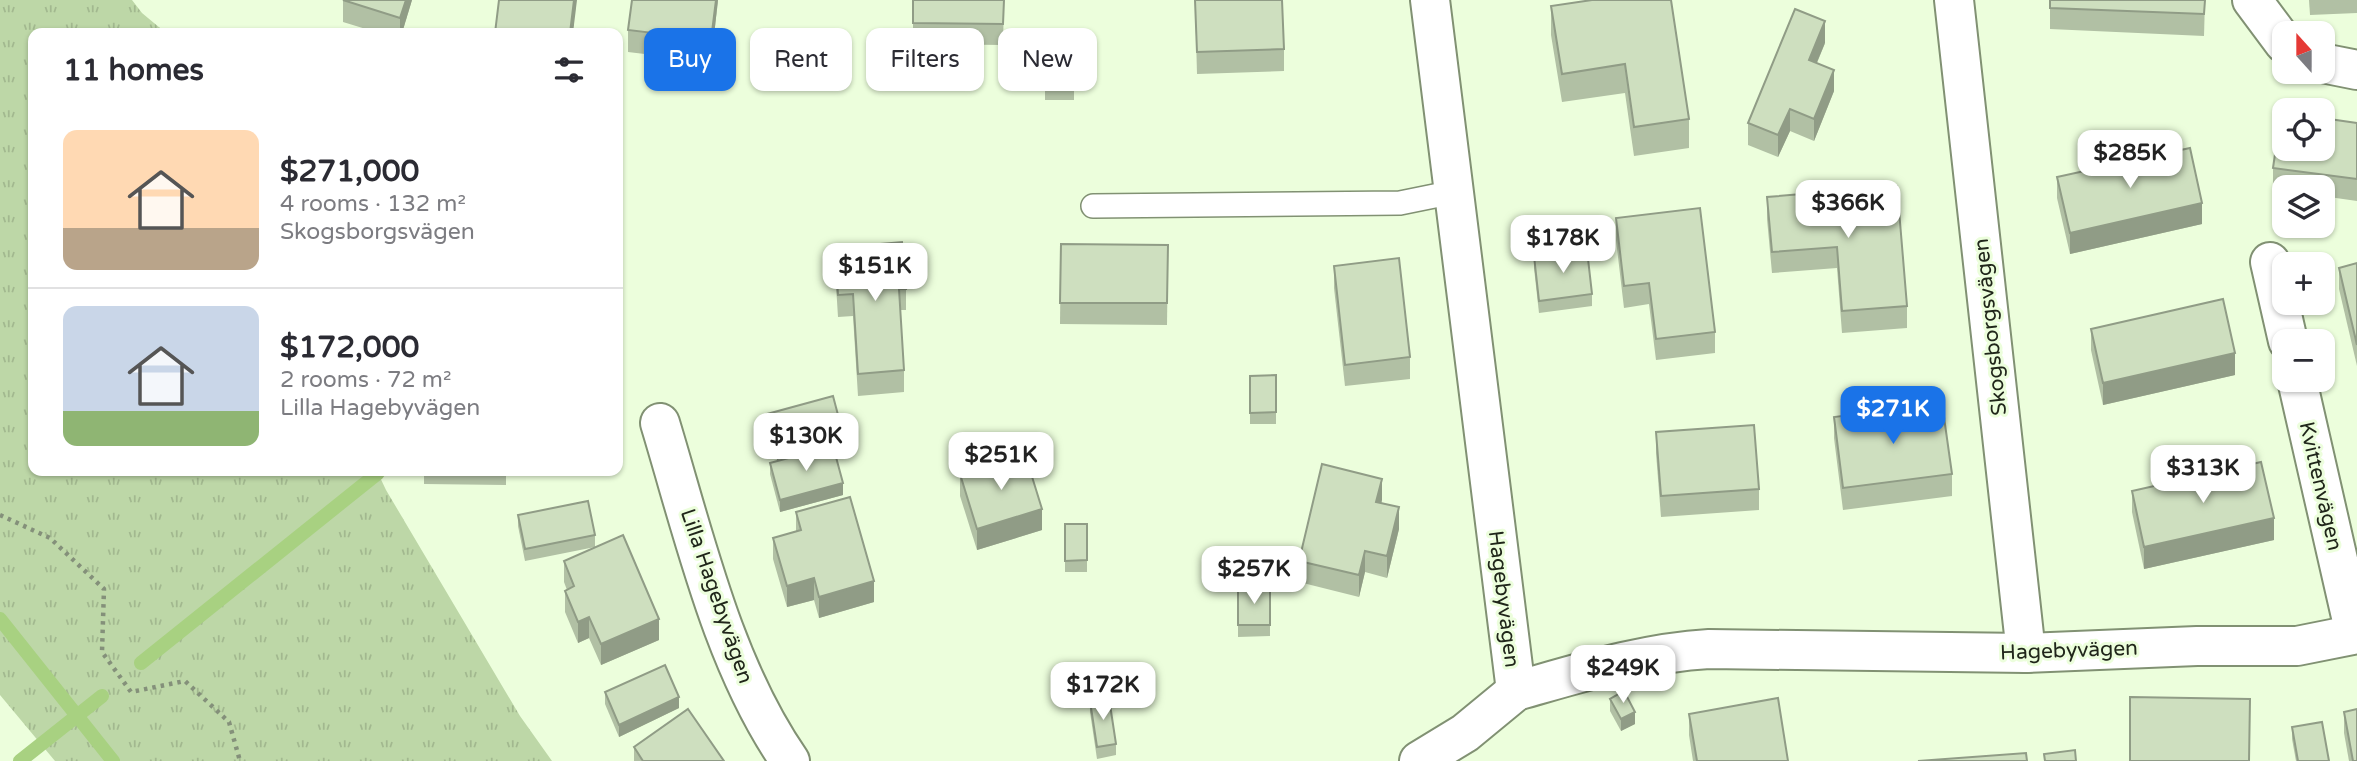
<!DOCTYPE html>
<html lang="en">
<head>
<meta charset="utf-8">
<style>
  :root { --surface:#fff; --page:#f2f2f3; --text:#2b2b33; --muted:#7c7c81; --line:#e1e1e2; --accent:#1a73e8 }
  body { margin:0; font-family:"Varela Round",sans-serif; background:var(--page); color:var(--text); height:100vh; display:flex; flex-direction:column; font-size:26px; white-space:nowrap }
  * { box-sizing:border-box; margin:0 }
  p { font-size:23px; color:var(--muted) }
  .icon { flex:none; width:38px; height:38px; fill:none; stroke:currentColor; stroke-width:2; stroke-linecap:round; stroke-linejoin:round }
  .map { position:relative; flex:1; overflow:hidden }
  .panel { position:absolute; left:28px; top:28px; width:595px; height:448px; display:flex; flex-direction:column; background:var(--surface); border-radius:14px; box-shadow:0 2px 5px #0004 }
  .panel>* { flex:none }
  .banner { position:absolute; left:644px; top:28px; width:665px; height:63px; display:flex; gap:14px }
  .needle { width:46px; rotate:339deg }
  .controls { position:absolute; left:2272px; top:21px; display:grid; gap:14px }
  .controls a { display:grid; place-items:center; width:63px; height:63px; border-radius:14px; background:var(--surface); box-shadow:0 2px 5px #0004; font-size:35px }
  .price { position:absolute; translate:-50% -60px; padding:0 16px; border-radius:14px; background:#fff; color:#222; font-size:23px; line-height:46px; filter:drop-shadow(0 2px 4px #0008) }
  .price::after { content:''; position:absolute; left:50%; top:42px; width:21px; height:16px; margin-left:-10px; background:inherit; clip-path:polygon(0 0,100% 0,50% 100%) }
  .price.active { background:var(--accent); color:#fff }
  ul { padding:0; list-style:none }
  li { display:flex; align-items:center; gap:21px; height:175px; padding:0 35px }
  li+li { border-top:2px solid var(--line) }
  li span { display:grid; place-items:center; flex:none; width:196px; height:140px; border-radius:14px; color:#555 }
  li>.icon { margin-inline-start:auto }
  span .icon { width:84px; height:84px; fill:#fffc; stroke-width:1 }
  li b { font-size:30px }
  h2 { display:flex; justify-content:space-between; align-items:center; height:84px; padding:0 35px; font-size:30px }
  .tag { padding:0 24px; border-radius:14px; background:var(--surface); box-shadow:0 2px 5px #0004; font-size:24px; line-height:63px }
  .tag.active { background:var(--accent); color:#fff }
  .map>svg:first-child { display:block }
  .grass { fill:url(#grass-tufts) }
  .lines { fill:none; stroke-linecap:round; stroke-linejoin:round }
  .stream { stroke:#a8d181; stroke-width:14 }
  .lane-casing { stroke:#819173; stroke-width:26 }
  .street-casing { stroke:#819173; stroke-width:42 }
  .path { stroke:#84907a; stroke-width:4.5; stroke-dasharray:3.5 5; stroke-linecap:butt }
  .lane { stroke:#fff; stroke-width:23 }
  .street { stroke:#fff; stroke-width:38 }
  .wall { fill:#b1c0a4 }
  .shaded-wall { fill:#909c86 }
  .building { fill:#cedfbf; stroke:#909c86; stroke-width:2 }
  .labels { text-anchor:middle; stroke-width:6; stroke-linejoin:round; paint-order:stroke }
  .street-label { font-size:21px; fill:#20261a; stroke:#ecfedc }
</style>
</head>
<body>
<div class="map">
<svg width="2357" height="761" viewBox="0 0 2357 761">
  <defs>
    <pattern id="grass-tufts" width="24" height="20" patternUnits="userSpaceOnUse" patternTransform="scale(1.75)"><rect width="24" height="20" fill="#bdd7a7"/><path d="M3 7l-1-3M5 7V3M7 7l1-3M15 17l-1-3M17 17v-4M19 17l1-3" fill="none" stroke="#a2b88f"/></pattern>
  </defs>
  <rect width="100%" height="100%" fill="#ecfedc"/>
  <polygon class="grass" points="0,0 132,0 142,13 166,33 33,33 33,471 377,471 386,490 520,716 552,761 55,761 0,695"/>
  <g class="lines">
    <g class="stream">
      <polyline points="0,619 113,761"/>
      <polyline points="141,663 378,473"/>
      <polyline points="20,761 102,696"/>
    </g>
    <defs>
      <polyline id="lane" points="1093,206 1400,203 1454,192"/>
      <g id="street">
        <path d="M 1430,0 L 1516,691 C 1580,673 1642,653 1709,649 L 2026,653 L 2197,646 L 2297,646 L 2357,634"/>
        <polyline points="1954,0 2026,653"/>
        <polyline points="2252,0 2284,43"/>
        <polyline points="2322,63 2357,70"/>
        <polyline points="2270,262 2288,341"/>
        <polyline points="2297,380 2355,634"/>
        <path d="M 660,423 C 694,535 723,665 790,761"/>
        <polyline points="1419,761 1465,733 1516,691"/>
      </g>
    </defs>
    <use href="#lane" class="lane-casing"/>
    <use href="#street" class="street-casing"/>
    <polyline class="path" points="0,515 50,538 104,589 102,652 131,692 185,681 229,722 240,761"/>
    <use href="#lane" class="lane"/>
    <use href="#street" class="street"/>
  </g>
  <g class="wall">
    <polygon points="343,0 412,0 402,33 379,33 343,22"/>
    <polygon points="718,0 711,62 628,52 628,30"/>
    <polygon points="913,0 1004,0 1003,45 913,44"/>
    <polygon points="1195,0 1284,49 1284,71 1197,74"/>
    <polygon points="1592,0 1689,119 1689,148 1634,156 1625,93 1562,102 1551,35 1551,6"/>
    <polygon points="2205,0 2204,36 2050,29 2050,8"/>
    <polygon points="2309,0 2357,0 2357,13 2310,15"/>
    <rect x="1045" y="30" width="29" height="70"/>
    <polygon points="1825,43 1817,63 1834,91 1814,141 1790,131 1778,157 1748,145 1748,123"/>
    <polygon points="2357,123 2357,201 2322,196 2322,187 2284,187 2284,191 2273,189 2273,168"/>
    <polygon points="2057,177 2202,224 2070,254 2057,198"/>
    <polygon points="1897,186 1907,306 1907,328 1842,333 1837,268 1772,273 1767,219 1767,197"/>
    <polygon points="1616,218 1715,332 1715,353 1656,360 1649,304 1624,308 1616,240"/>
    <polygon points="1061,244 1168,245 1167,325 1060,324"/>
    <polygon points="835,248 906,289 906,310 900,310 904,370 904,392 858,396 853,316 838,317 835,269"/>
    <polygon points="1534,256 1592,294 1592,306 1539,313 1534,268"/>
    <polygon points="2357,263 2357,366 2339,289 2339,268"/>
    <polygon points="1334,266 1410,357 1410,379 1345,386 1334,288"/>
    <polygon points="2091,329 2235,375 2103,405 2091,350"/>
    <polygon points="1276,375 1276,424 1250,424 1250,376"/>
    <polygon points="767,414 842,442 777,460 767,425"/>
    <polygon points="1834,417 1952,474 1952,496 1843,510 1834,438"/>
    <polygon points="1656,432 1759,489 1759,510 1661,517 1656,453"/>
    <polygon points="770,463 843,495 780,512 770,474"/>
    <polygon points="424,471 506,471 506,485 424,484"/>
    <polygon points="960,474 1042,530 977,550 960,496"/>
    <polygon points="2132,491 2274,540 2144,569 2132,512"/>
    <polygon points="1382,500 1381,503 1399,529 1387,578 1365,572 1359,597 1299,582 1299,561"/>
    <polygon points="796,512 874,602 819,618 814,600 787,607 773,559 773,538 796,531"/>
    <polygon points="518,515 595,535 595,547 525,561 518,526"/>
    <rect x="1065" y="524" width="22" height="48"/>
    <polygon points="564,561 659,640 601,665 589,638 578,643 565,612 565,591 567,590 564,582"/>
    <polygon points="1238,586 1270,586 1270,636 1238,637"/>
    <polygon points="605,692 679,708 619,737 605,704"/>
    <polygon points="1610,699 1635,724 1621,731 1610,711"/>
    <polygon points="1090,701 1116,744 1116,755 1097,759 1090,712"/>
    <polygon points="2344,712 2357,761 2349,761 2344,733"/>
    <polygon points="1689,714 1788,761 1693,761 1689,735"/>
    <polygon points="2292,727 2329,761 2296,761 2292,739"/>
    <polygon points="634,747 724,761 634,761"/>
  </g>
  <g class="shaded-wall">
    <polygon points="406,0 412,0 402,33 400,33 400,18"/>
    <polygon points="574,0 577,0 573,33 570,33"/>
    <polygon points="716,0 718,0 711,62 711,40"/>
    <polygon points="1825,21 1825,43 1809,81 1809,60"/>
    <polygon points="1834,70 1834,91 1814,141 1814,119"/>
    <polygon points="1790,109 1790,131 1778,157 1778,135"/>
    <polygon points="2202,203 2202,224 2070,254 2070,233"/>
    <polygon points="2235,353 2235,375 2103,405 2103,383"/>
    <polygon points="842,430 842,442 777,460 777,448"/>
    <polygon points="1382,479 1382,500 1376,524 1376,502"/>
    <polygon points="843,483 843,495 780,512 780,500"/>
    <polygon points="1399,507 1399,529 1387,578 1387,556"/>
    <polygon points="1042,509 1042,530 977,550 977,529"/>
    <polygon points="2274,518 2274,540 2144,569 2144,547"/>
    <polygon points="1365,551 1365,572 1359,597 1359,575"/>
    <polygon points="814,578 814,600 787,607 787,586"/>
    <polygon points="874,581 874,602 819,618 819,597"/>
    <polygon points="589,617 589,638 578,643 578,622"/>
    <polygon points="659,619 659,640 601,665 601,644"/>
    <polygon points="679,697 679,708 619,737 619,725"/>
    <polygon points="1635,712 1635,724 1621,731 1621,719"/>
  </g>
  <g class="building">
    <polygon points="343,0 406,0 400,18"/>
    <polygon points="499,0 574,0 570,33 495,33"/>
    <polygon points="632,0 716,0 711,40 628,30"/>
    <polygon points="913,0 1004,0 1003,24 913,23"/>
    <polygon points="1195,0 1282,0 1284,49 1197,52"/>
    <polygon points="1592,0 1671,0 1689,119 1634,127 1625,64 1562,74 1551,6"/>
    <polygon points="2050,0 2205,0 2204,14 2050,8"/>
    <polygon points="1795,9 1825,21 1809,60 1834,70 1814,119 1790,109 1778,135 1748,123"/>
    <polygon points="1045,30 1074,30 1074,89 1045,88"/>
    <polygon points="2281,113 2284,113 2284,149 2322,149 2322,118 2357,123 2357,179 2273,168"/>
    <polygon points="2190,148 2202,203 2070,233 2057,177"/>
    <polygon points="1897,186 1907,306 1842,311 1837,247 1772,252 1767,197"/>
    <polygon points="1700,208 1715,332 1656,339 1649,283 1624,286 1616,218"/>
    <polygon points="902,242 906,289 899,289 904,370 858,374 853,294 838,295 835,248"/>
    <polygon points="1061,244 1168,245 1167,303 1060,303"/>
    <polygon points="1587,250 1592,294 1539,301 1534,256"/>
    <polygon points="1399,258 1410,357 1345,365 1334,266"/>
    <polygon points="2357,263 2357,345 2339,268"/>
    <polygon points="2223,299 2235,353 2103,383 2091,329"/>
    <polygon points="1276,375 1276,412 1250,413 1250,376"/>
    <polygon points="833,396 842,430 777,448 767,414"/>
    <polygon points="1942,403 1952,474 1843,488 1834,417"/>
    <polygon points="1754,425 1759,489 1661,496 1656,432"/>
    <polygon points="833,446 843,483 780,500 770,463"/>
    <polygon points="1025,454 1042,509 977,529 960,474"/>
    <polygon points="2261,462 2274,518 2144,547 2132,491"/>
    <polygon points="1322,464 1382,479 1376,502 1399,507 1387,556 1365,551 1359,575 1299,561"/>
    <polygon points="850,497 874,581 819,597 814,578 787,586 773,538 801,530 796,512"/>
    <polygon points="588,501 595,535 525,549 518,515"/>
    <polygon points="1065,524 1087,524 1087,560 1065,561"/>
    <polygon points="623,535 659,619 601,644 589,617 578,622 565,591 574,586 564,561"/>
    <rect x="1238" y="586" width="32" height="39"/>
    <polygon points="665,665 679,697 619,725 605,692"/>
    <polygon points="1624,691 1635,712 1621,719 1610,699"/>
    <polygon points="2130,697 2250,699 2249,761 2130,761"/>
    <polygon points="1109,698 1116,744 1097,747 1090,701"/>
    <polygon points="1778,698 1788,761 1697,761 1689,714"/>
    <polygon points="688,709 724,761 643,761 634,747"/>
    <polygon points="2357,709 2357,761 2353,761 2344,712"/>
    <polygon points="2322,722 2329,761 2298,761 2292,727"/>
    <polygon points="2075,750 2076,761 2045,761 2044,754"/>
    <polygon points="2026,753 2027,761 1918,761"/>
  </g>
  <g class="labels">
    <g class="street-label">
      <text transform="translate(1990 327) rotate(-96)" y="7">Skogsborgsvägen</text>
      <text transform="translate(2321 486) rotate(77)" y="7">Kvittenvägen</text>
      <text transform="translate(717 596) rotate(71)" y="7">Lilla Hagebyvägen</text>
      <text transform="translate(1504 599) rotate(83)" y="7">Hagebyvägen</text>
      <text transform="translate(2069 650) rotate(-2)" y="7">Hagebyvägen</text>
    </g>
  </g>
</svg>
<div class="controls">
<a><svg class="needle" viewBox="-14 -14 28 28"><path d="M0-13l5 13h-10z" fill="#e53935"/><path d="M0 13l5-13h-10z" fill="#7c7c81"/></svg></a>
<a><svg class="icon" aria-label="locate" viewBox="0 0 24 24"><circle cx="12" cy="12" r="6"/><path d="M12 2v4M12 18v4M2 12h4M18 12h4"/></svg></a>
<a><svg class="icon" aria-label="layers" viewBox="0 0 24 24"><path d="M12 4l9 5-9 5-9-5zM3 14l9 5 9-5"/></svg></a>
<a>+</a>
<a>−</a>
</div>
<b class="price" style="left:2130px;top:190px">$285K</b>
<b class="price" style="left:1848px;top:240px">$366K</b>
<b class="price" style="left:1563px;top:275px">$178K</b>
<b class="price" style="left:875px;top:303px">$151K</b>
<b class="price active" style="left:1893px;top:446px">$271K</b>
<b class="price" style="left:806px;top:473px">$130K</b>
<b class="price" style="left:1001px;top:492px">$251K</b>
<b class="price" style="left:2203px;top:505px">$313K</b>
<b class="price" style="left:1254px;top:606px">$257K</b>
<b class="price" style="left:1623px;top:705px">$249K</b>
<b class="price" style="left:1103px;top:722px">$172K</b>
<div class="banner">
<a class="tag active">Buy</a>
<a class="tag">Rent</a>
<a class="tag">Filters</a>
<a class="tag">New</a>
</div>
<section class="panel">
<h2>11 homes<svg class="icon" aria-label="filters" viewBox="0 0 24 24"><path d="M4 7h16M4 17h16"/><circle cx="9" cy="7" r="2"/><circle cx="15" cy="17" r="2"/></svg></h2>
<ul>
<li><span style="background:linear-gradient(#ffd9b3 70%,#b9a48a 0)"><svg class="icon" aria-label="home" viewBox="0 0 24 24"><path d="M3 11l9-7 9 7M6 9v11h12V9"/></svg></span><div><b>$271,000</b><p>4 rooms · 132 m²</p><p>Skogsborgsvägen</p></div></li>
<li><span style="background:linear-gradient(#c9d6e8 75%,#8fb573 0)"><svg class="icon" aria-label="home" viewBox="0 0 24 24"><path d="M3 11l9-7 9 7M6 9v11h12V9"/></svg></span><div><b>$172,000</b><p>2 rooms · 72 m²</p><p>Lilla Hagebyvägen</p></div></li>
</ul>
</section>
</div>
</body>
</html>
